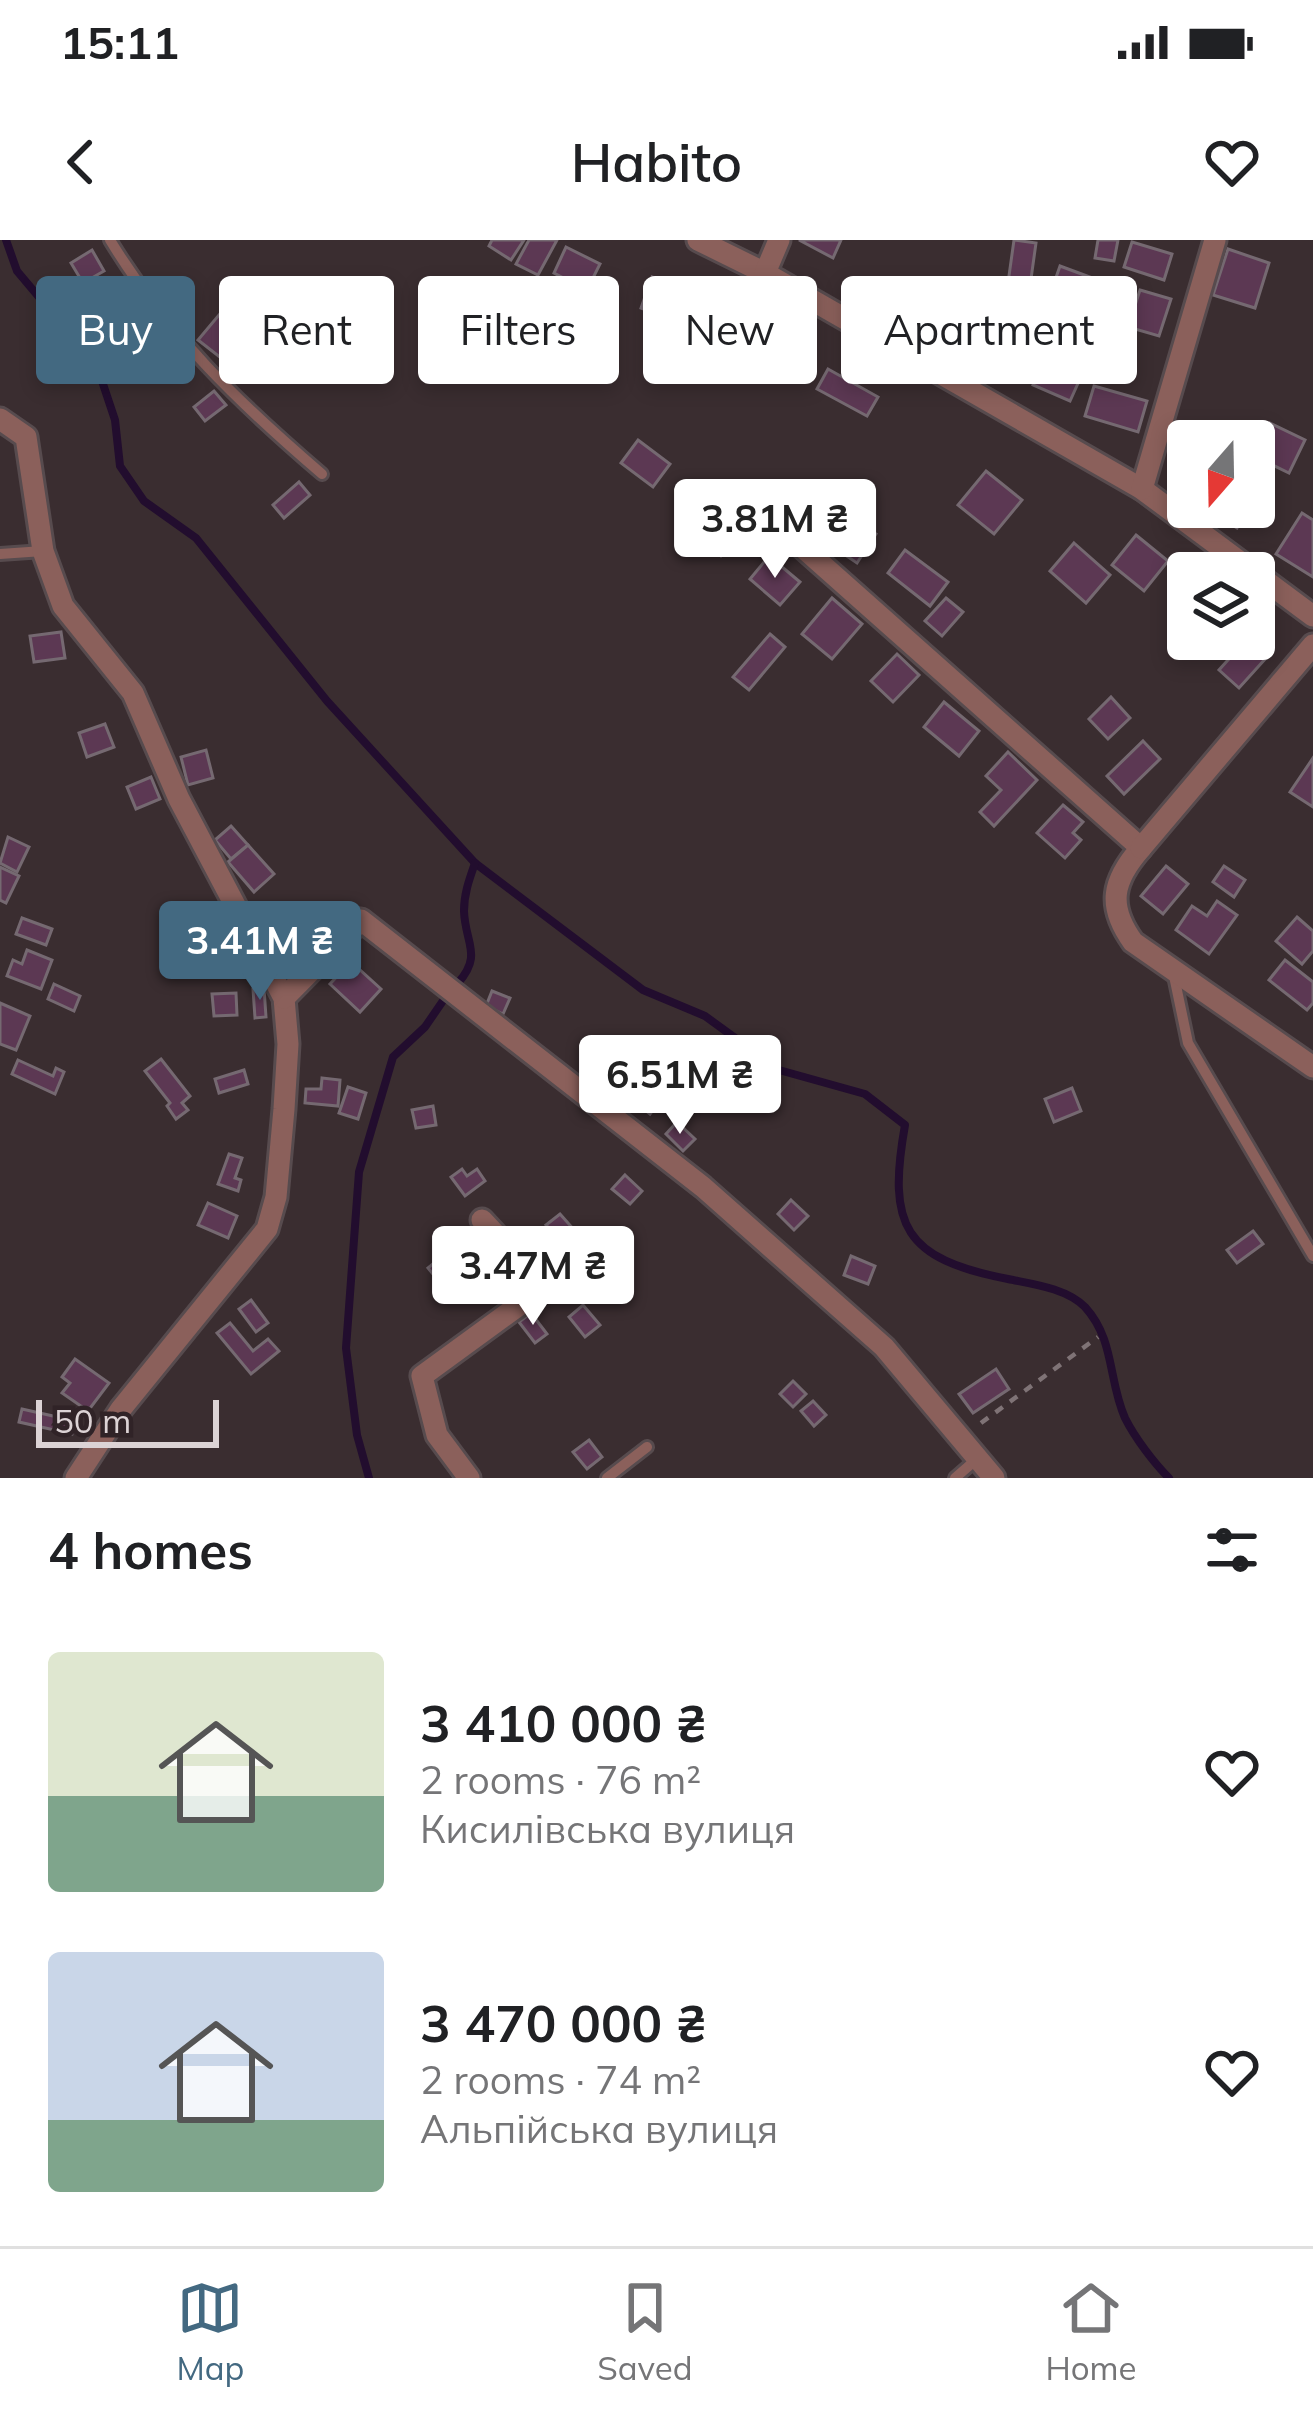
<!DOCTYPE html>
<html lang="en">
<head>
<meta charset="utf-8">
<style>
  :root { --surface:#fff; --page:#f6f6f6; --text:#202124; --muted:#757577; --line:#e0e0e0; --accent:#436981 }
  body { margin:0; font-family:Mulish,sans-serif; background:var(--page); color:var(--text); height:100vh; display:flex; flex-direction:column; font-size:45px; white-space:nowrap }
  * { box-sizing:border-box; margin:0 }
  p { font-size:39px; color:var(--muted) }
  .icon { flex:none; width:66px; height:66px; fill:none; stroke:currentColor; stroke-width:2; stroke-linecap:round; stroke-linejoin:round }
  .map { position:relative; height:1238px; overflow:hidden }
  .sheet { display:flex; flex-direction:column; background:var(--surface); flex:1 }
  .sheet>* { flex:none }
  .banner { position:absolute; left:36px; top:36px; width:1242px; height:108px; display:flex; gap:24px }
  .needle { width:78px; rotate:200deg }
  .buttons { position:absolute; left:1167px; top:180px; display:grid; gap:24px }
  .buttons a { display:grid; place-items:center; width:108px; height:108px; border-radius:12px; background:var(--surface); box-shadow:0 6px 18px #0003; font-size:60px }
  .scale { position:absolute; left:36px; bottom:30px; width:183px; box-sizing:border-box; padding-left:12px; border:6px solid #dcd3d5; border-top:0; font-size:33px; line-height:42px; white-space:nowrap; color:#dcd3d5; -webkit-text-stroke:9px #302327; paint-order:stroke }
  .price { position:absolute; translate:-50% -102px; padding:0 27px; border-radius:12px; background:#fff; color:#222; font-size:39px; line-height:78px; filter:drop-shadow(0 3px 6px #0008) }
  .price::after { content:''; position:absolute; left:50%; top:72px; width:36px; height:27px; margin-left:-18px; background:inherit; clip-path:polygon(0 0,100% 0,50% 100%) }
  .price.active { background:var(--accent); color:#fff }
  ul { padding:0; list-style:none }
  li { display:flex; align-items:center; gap:36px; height:300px; padding:0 48px }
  li span { display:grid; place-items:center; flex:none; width:336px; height:240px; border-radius:12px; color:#555 }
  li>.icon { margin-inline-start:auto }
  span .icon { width:144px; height:144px; fill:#fffc; stroke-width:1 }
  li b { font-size:51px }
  h2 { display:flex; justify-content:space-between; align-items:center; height:144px; padding:0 48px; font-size:51px }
  .chip { padding:0 42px; border-radius:12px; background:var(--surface); box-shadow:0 6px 18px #0003; font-size:42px; line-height:108px }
  .chip.active { background:var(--accent); color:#fff }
  .status { display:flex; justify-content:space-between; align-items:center; height:84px; padding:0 60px; background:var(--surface); direction:ltr }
  .status svg { height:33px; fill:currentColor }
  header { display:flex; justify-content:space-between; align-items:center; height:156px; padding:0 48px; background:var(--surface); font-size:54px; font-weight:600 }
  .menu { display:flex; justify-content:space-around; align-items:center; height:168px; border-top:3px solid var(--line); background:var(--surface); font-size:33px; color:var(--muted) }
  .menu a { display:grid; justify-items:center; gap:6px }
  .menu .active { color:var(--accent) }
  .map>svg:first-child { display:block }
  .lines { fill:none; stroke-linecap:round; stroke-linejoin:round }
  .stream { stroke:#220d2e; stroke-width:8 }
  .building { fill:#5c3853; stroke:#756971; stroke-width:3 }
  .service-casing { stroke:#574b4e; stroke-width:16 }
  .minor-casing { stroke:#574b4e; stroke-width:27 }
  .path { stroke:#7f7376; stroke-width:4.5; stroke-dasharray:9 9; stroke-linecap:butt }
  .service { stroke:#8b605b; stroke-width:10 }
  .minor { stroke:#8b605b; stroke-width:21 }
</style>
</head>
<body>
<div class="status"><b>15:11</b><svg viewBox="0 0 49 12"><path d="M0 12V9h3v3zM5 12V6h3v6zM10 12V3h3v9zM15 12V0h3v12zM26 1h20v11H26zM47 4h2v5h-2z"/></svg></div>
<header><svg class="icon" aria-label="back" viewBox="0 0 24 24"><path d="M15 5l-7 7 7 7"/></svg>Habito<svg class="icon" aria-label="heart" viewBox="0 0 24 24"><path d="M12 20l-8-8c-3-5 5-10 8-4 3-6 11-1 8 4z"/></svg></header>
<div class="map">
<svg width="1313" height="1238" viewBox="0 0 1313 1238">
  <rect width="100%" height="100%" fill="#3a2d30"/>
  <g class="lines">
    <g class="stream">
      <path d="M 6,0 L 17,31 L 97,126 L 115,180 L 120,226 L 144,261 L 196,298 L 327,461 L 475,623 L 643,750 L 705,776 L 779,830 L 865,854 L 905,885 C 887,986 904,1019 1008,1039 C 1032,1044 1066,1048 1085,1067 C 1115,1100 1108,1140 1125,1178 C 1135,1198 1154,1223 1169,1238"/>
      <path d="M 458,743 C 483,715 465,703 464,671 C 464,654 469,640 475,623"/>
      <polyline points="369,1238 357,1195 346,1108 359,932 393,817 425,787 447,755"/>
    </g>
  </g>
  <g class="building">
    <polygon points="492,0 524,0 511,20 489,6"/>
    <polygon points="529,0 557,0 538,35 516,24"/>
    <polygon points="799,0 841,0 833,18"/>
    <polygon points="1014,0 1036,3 1030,46 1008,43"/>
    <polygon points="1098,0 1118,0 1114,21 1095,18"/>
    <polygon points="1132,2 1172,14 1164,40 1124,27"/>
    <polygon points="566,7 600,24 587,50 554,33"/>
    <polygon points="1228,9 1269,23 1255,68 1213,55"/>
    <polygon points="92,10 104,31 83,43 71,23"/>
    <polygon points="1060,26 1095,39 1086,64 1051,52"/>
    <polygon points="652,37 691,52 680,82 641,68"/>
    <polygon points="1140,50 1171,59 1159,96 1128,87"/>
    <polygon points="958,59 1009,76 1000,103 949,87"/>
    <polygon points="229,63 246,77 229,97 235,102 221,118 198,100"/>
    <polygon points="773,94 802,105 793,127 765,116"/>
    <polygon points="1046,113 1084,130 1070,161 1033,145"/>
    <polygon points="828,129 878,157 867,176 817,149"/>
    <polygon points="1094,146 1147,161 1138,192 1085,176"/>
    <polygon points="214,151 226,165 205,181 194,167"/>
    <polygon points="1270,183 1305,200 1289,233 1254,216"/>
    <polygon points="638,200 670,224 653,247 621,223"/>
    <polygon points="986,231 1022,260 994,294 958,265"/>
    <polygon points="299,242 310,255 284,278 273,265"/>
    <polygon points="1202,267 1249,267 1237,288"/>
    <polygon points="718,272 742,295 721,316 698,293"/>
    <polygon points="842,272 876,294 857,323 823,300"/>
    <polygon points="1302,273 1313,280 1313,337 1276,314"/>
    <polygon points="1136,295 1168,321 1144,351 1112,325"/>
    <polygon points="1074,303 1110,335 1086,363 1050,331"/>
    <polygon points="905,310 948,342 930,366 888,333"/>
    <polygon points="769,316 800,342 780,365 750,339"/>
    <polygon points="832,358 862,384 832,419 802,394"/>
    <polygon points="946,358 963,372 942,396 925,381"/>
    <polygon points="61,392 65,418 34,422 30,396"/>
    <polygon points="770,394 785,407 749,450 733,437"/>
    <polygon points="1246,400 1266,418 1239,448 1219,430"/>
    <polygon points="897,414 919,435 893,462 871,441"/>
    <polygon points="1111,457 1130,478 1108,499 1089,479"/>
    <polygon points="944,462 979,491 959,516 924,487"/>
    <polygon points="105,484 114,507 87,517 79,493"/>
    <polygon points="1143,501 1160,519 1124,554 1107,536"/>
    <polygon points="206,510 213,538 188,545 181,517"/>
    <polygon points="1008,512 1037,540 994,586 980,572 1001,550 986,536"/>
    <polygon points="1313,518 1313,567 1290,552"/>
    <polygon points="151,537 160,559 136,569 127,547"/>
    <polygon points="1063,565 1083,582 1073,593 1081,600 1065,618 1037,593"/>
    <polygon points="231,586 248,605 231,619 215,600"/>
    <polygon points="8,597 29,607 17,632 0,623"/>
    <polygon points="248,605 274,634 254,652 228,622"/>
    <polygon points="1166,626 1188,644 1163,674 1141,656"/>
    <polygon points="1224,626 1245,640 1234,657 1213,642"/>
    <polygon points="0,627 19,636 6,663 0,660"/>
    <polygon points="1217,661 1237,675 1209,714 1176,690 1192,666 1207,676"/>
    <polygon points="1297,677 1313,691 1313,711 1302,724 1276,701"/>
    <polygon points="22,678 52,689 46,705 16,694"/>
    <polygon points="290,698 299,711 293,715 296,720 283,729 271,710"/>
    <polygon points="27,710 52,720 41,749 7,736 13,720 22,724"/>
    <polygon points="1285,720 1313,742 1313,763 1307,770 1269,740"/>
    <polygon points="348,725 356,733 360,730 381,749 360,772 330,744"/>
    <polygon points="54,744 80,756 74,771 48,759"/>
    <polygon points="264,748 266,777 255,778 253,749"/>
    <polygon points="492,751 510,758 503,774 486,766"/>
    <polygon points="236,753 237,775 214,776 212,754"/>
    <polygon points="0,763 30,776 16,810 0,804"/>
    <polygon points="161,819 190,856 182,863 188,870 176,879 167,866 170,863 145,831"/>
    <polygon points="18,820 53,836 56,828 64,832 55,854 12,834"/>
    <polygon points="244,830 248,844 219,853 215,839"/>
    <polygon points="322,838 340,840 338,866 305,863 306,849 321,849"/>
    <polygon points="348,847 366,853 358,879 339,873"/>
    <polygon points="643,847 660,861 650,874 632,859"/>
    <polygon points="1072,848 1081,871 1054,882 1045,859"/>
    <polygon points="433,866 436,885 416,888 412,870"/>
    <polygon points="677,882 695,899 683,911 666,894"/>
    <polygon points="229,914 242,918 235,938 241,940 238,951 218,944"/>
    <polygon points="462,929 467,936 477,929 485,941 465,956 451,937"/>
    <polygon points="625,935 642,951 630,964 612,949"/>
    <polygon points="791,960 808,976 794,990 778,974"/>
    <polygon points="208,963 237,976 228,998 198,985"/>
    <polygon points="560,974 576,992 562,1003 546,985"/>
    <polygon points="1253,991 1263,1004 1237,1023 1227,1010"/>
    <polygon points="851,1016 875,1026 868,1044 844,1035"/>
    <polygon points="441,1017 455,1033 441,1044 428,1028"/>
    <polygon points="251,1060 268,1083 256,1092 239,1069"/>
    <polygon points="583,1065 600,1085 585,1097 569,1077"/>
    <polygon points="531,1073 547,1094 535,1103 519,1082"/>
    <polygon points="230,1083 253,1111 268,1099 279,1111 251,1134 217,1093"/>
    <polygon points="75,1119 109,1143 88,1171 62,1153 70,1143 62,1137"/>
    <polygon points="996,1129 1009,1149 973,1173 959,1154"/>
    <polygon points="793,1141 806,1154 793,1167 780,1154"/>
    <polygon points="813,1161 826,1175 814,1186 801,1171"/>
    <polygon points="22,1169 75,1181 72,1194 19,1182"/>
    <polygon points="589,1200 602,1217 587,1229 573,1212"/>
  </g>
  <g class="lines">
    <defs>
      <g id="service">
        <path d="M 110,0 C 168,95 238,162 322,234"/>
        <polyline points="0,314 43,311"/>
        <polyline points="1174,736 1188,803 1313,1016"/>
        <polyline points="607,1238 647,1207"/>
        <polyline points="955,1238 978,1218"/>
      </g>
      <g id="minor">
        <polyline points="698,0 765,33 1142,249 1313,376"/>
        <polyline points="765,33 779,0"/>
        <polyline points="0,179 26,197 43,311 63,366 133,453 179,559 284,758 288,804 284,869 276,957 267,989 121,1169 76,1238"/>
        <polyline points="1142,249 1215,0"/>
        <path d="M 747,258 L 1141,608 C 1112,641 1107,666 1133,702 L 1313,827"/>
        <polyline points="1141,608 1313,405"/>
        <polyline points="284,758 361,680 703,947 884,1107 994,1238"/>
        <polyline points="469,1238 437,1195 422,1136 518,1066 538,1040 482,980"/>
      </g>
    </defs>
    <use href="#service" class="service-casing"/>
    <use href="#minor" class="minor-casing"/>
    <polyline class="path" points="981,1183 1098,1097"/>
    <use href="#service" class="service"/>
    <use href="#minor" class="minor"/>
  </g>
</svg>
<div class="buttons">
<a><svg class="needle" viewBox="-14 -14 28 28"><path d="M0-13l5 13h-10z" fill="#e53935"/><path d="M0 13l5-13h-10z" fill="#757577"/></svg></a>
<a><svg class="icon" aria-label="layers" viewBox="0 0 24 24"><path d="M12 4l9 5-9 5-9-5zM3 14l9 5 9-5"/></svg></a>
</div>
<div class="scale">50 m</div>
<b class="price" style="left:775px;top:341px">3.81M ₴</b>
<b class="price active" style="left:260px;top:763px">3.41M ₴</b>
<b class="price" style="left:680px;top:897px">6.51M ₴</b>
<b class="price" style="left:533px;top:1088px">3.47M ₴</b>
<div class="banner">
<a class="chip active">Buy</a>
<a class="chip">Rent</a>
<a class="chip">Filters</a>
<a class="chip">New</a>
<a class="chip">Apartment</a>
</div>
</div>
<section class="sheet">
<h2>4 homes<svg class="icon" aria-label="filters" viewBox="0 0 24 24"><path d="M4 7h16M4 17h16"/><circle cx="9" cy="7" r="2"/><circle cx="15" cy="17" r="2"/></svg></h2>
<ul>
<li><span style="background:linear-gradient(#dfe7d0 60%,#7fa58c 0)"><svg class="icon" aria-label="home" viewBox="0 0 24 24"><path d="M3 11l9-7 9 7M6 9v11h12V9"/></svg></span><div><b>3 410 000 ₴</b><p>2 rooms · 76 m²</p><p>Кисилівська вулиця</p></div><svg class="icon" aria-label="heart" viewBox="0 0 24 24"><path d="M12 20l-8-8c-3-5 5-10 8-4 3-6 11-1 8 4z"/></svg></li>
<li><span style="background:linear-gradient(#c9d6e8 70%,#7fa58c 0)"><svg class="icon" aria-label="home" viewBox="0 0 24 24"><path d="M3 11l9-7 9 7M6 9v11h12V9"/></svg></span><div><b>3 470 000 ₴</b><p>2 rooms · 74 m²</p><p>Альпійська вулиця</p></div><svg class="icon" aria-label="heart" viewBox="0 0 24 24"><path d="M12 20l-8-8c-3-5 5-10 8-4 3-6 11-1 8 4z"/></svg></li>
</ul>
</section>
<nav class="menu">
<a class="active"><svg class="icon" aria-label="map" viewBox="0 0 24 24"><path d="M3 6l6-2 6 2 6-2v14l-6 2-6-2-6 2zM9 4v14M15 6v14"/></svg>Map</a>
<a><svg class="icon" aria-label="saved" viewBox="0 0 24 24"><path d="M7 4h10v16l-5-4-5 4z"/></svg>Saved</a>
<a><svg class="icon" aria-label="home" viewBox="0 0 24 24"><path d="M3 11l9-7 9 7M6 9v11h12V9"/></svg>Home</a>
</nav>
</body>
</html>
